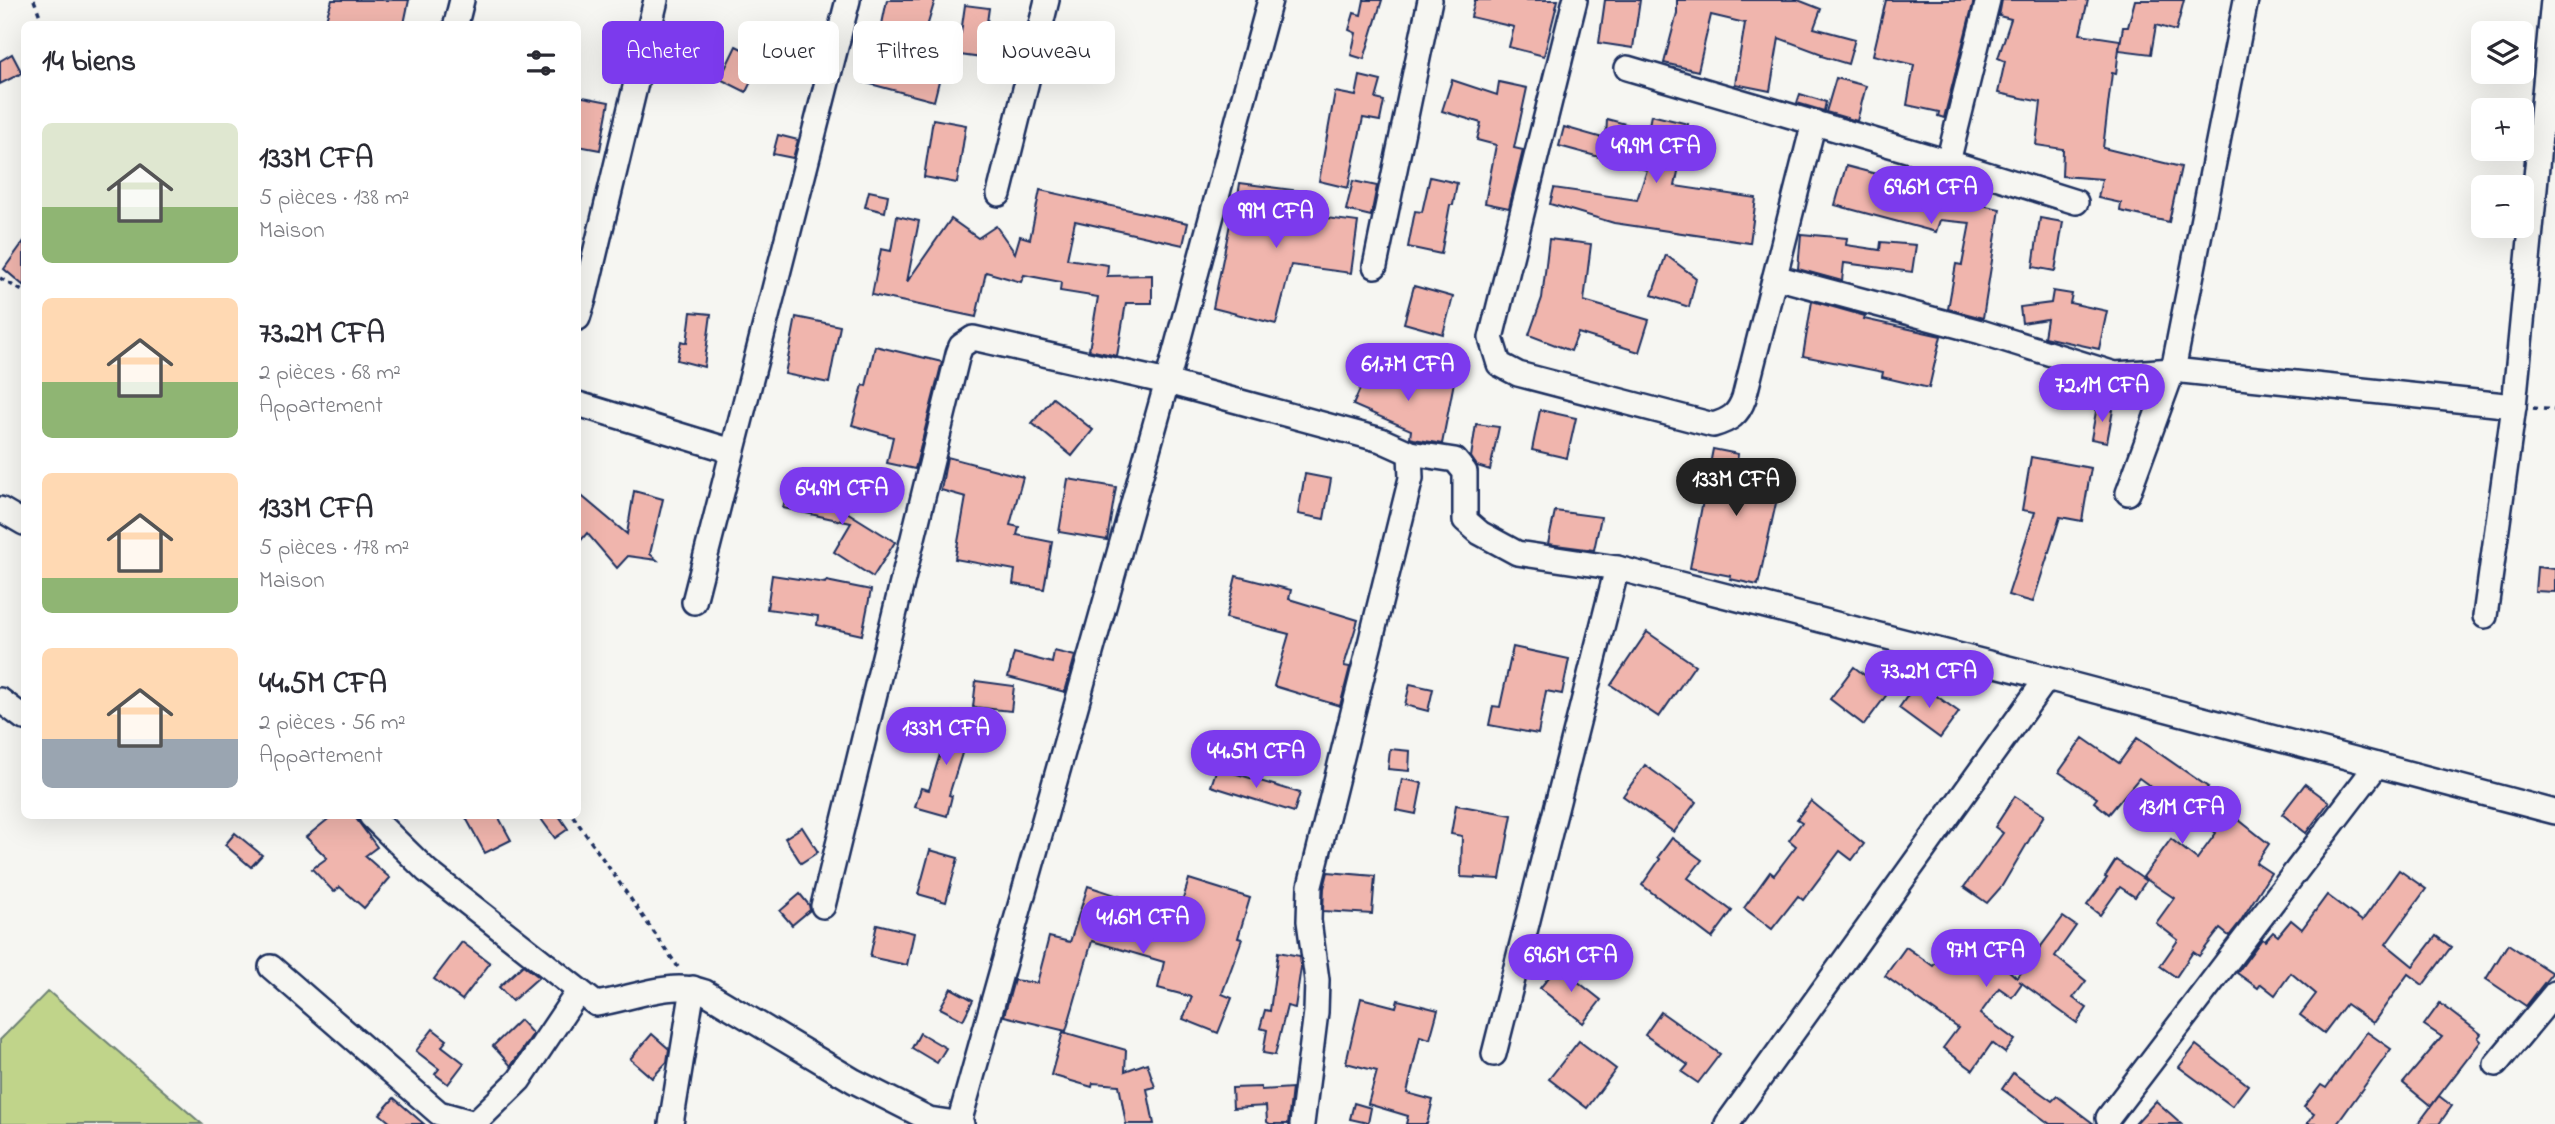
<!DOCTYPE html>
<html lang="fr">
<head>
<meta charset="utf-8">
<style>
  :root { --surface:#fff; --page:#f2f2f3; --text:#2b2b33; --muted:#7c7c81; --accent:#7c3aed }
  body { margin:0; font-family:"Indie Flower",sans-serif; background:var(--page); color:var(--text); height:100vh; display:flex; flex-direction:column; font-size:26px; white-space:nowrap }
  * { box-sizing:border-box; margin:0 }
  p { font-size:23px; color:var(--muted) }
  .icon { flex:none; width:38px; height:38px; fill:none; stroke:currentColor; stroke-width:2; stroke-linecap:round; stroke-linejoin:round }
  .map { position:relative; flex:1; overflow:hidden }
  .sheet { position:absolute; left:21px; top:21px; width:560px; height:798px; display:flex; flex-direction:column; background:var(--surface); border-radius:10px; box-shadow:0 7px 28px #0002 }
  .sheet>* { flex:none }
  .hud { position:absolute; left:602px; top:21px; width:665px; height:63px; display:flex; gap:14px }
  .fabs { position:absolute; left:2471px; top:21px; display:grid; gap:14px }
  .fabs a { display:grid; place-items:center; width:63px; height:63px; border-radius:10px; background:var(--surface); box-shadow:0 7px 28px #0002; font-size:35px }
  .price { position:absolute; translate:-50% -60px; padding:0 16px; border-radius:24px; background:var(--accent); color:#fff; font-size:23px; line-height:46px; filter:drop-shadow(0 2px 4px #0008) }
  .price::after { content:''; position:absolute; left:50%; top:42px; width:21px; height:16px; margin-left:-10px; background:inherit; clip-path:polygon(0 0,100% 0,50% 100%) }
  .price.selected { background:#222; color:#fff }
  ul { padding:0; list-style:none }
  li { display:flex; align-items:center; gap:21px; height:175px; padding:0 21px }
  li span { display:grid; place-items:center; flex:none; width:196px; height:140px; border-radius:10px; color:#555 }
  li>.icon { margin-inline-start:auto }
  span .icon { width:84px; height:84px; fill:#fffc; stroke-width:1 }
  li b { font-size:30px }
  h2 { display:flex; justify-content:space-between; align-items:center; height:84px; padding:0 21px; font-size:30px }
  .chip { padding:0 24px; border-radius:10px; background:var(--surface); box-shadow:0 7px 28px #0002; font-size:24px; line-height:63px }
  .chip.selected { background:var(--accent); color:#fff }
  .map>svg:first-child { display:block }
  .green { fill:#c0d48a; stroke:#6e8274; stroke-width:2 }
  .building { fill:#f0b5ad; stroke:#1b2f5e; stroke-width:2 }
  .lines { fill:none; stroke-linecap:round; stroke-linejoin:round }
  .minor-casing { stroke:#1b2f5e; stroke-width:28 }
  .path { stroke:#1b2f5e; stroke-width:3.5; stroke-dasharray:5 5; stroke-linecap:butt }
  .minor { stroke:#f6f6f2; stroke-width:23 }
</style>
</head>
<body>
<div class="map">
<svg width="2555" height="1124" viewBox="0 0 2555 1124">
  <rect width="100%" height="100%" fill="#f6f6f2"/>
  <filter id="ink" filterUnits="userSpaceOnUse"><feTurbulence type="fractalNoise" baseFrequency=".0143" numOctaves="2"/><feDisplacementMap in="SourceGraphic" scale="14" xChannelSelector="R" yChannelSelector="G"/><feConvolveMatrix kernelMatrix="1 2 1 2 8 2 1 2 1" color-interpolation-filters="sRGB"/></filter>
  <g filter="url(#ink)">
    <polygon class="green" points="48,991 202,1124 0,1124 0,1040"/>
    <g class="building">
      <polygon points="332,0 409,0 404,24 346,24 326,19"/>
      <polygon points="887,0 935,0 927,27 961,33 965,5 989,8 982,58 946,53 934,101 863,82 871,52 876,53"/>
      <polygon points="1364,0 1382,0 1364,59 1351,55 1356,33 1349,30 1354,13 1361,15"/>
      <polygon points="1475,0 1558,0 1544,56 1509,47 1514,27 1471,17"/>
      <polygon points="1605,0 1640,0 1633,48 1599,43"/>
      <polygon points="1677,0 1798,0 1821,9 1814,28 1855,39 1848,64 1821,56 1822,54 1779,38 1770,91 1735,84 1745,23 1711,15 1698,71 1664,63 1677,13"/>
      <polygon points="1886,0 1974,0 1944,118 1938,116 1939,112 1907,105 1914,65 1873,55"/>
      <polygon points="2002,0 2088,0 2080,34 2120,40 2116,74 2112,73 2103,148 2181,167 2169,222 2120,211 2121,203 2098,198 2102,179 2062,176 2063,149 2036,145 2041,102 1998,93 2005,61 1998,58 2011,19 1999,16"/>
      <polygon points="2135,0 2184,0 2176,31 2156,25 2151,54 2119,50 2123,27 2128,27"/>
      <polygon points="736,46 762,59 746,92 720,79"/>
      <polygon points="12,54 22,73 0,84 0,61"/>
      <polygon points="1360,76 1381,81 1376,99 1384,101 1380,121 1363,118 1348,188 1319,181 1335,92 1356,96"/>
      <polygon points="1836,78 1866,86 1857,121 1826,112"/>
      <polygon points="1452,80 1497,95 1499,82 1527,88 1514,148 1523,150 1509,208 1485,203 1496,145 1477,140 1481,123 1442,111"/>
      <polygon points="1800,94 1826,102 1824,111 1797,103"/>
      <polygon points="578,96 609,102 600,150 578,146"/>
      <polygon points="1651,115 1688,124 1675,186 1756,198 1750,243 1614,223 1550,204 1554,188 1637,200 1647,170 1559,146 1564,127 1606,139 1607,119 1648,130"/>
      <polygon points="933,119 966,125 957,183 924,177"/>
      <polygon points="778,135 798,140 793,158 773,154"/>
      <polygon points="1846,166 1884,176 1883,180 1950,187 1949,198 2000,209 1983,318 1948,309 1956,264 1962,265 1970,223 1940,220 1936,232 1835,205"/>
      <polygon points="1430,177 1457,183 1453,205 1450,205 1441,254 1408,247 1415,211 1422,212"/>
      <polygon points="1353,181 1377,186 1371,216 1346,210"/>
      <polygon points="1240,183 1308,192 1303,215 1358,222 1351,273 1291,265 1276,324 1213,308 1233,209 1236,210"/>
      <polygon points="1040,190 1188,223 1183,245 1075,221 1067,259 1108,265 1107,276 1152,275 1152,303 1126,303 1117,356 1089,350 1098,297 1060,291 1061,282 1024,275 1021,282 986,272 976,317 872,295 881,249 891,251 897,216 919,221 907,282 951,219 978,238 996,226 1015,253 1020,236 1030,239"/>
      <polygon points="869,191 888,195 885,212 865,207"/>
      <polygon points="2040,218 2063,222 2055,271 2033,267"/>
      <polygon points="1801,234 1847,238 1846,245 1880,250 1881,242 1916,245 1912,272 1844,263 1842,281 1798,269"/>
      <polygon points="1549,239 1591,244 1584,301 1649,320 1639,352 1578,333 1571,351 1529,335 1542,298"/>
      <polygon points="24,241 24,286 4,269"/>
      <polygon points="1666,255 1696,278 1689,307 1652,295"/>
      <polygon points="1414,286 1453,297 1443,334 1404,323"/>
      <polygon points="2053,291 2072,294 2070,303 2107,311 2099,349 2044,337 2047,319 2022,323 2020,307 2051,303"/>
      <polygon points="1812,301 1865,316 1864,319 1941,336 1929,388 1882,377 1883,372 1803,356"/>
      <polygon points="691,312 711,314 704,367 677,360 681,341 687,343"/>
      <polygon points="796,317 840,326 829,383 785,374"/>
      <polygon points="875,346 942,362 915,469 887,463 893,437 852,425 863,385 866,386"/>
      <polygon points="1370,366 1418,387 1421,375 1454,382 1442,444 1414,439 1410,438 1411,430 1353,405"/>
      <polygon points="1053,398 1093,430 1072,456 1032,423"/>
      <polygon points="2097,406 2113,410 2107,442 2091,439"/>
      <polygon points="1540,410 1576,418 1567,458 1532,450"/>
      <polygon points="1476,424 1499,427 1490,470 1477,466 1471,457"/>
      <polygon points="1713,449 1738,454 1737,462 1783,471 1758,585 1730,579 1731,576 1690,568"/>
      <polygon points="947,457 1023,477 1010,525 1019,527 1017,535 1052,542 1044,589 1013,584 1015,570 955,559 966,497 941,490"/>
      <polygon points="2031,457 2091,468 2082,521 2060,517 2033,602 2008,595 2035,512 2022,510"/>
      <polygon points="1305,474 1331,479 1324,519 1298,514"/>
      <polygon points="1068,479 1116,487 1107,540 1059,532"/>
      <polygon points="789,482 836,493 834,504 895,542 873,577 834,552 851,523 783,508"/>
      <polygon points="634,491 663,499 650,554 657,560 628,556 617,568 587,533 578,544 578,493 627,534"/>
      <polygon points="1555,511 1601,517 1594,550 1548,544"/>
      <polygon points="2537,567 2555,569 2555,592 2535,591"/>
      <polygon points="772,575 825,583 826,581 871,590 862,635 817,625 818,616 767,609"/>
      <polygon points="1236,576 1291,590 1289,599 1358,620 1344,666 1350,667 1340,706 1274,686 1289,634 1226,618"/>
      <polygon points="1647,632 1695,665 1659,717 1611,685"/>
      <polygon points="1513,647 1569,659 1562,694 1546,691 1538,734 1489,725 1493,706 1500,707"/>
      <polygon points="1054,651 1075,656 1065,692 1008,677 1014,653 1052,663"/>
      <polygon points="1854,667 1888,693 1864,725 1830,699"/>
      <polygon points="976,681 1014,686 1011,711 973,707"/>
      <polygon points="1917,682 1959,712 1940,738 1899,708"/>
      <polygon points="1410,684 1433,689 1428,711 1405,705"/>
      <polygon points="953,712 973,718 949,795 952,796 947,816 915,807 921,788 929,790"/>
      <polygon points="2083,738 2119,763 2137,738 2208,787 2204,792 2269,844 2256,863 2271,873 2240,922 2229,936 2220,929 2199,956 2193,952 2176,977 2160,966 2178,940 2156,923 2174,898 2143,877 2171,839 2197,859 2216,833 2190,812 2182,824 2162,809 2169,800 2139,778 2109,814 2094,802 2097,798 2059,772"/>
      <polygon points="1390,749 1410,751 1409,771 1388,769"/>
      <polygon points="1645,765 1696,802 1674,832 1623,796"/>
      <polygon points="1217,768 1300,793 1294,812 1211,786"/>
      <polygon points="1402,779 1422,783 1416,814 1396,810"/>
      <polygon points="2305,784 2329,802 2306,833 2282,814"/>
      <polygon points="2015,796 2044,815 2002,886 1987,903 1964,887 2003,833 1995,827"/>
      <polygon points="1811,801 1864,844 1852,860 1840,851 1803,900 1798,896 1772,929 1744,908 1770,872 1774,875 1796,846 1789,840 1802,822 1797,819"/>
      <polygon points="1456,805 1512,815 1500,879 1461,877 1462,836 1451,834"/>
      <polygon points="332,816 354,816 377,847 365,856 390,878 364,908 340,887 334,892 312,869 327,858 306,837"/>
      <polygon points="465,816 498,816 511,840 485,853"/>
      <polygon points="539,816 559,816 568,829 555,838"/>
      <polygon points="802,827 818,852 801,863 785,838"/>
      <polygon points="235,833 262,855 251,867 225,845"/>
      <polygon points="1672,838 1702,860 1688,878 1732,911 1712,938 1642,885 1660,859 1658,857"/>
      <polygon points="930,850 958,858 946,902 918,894"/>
      <polygon points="2116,860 2146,881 2135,897 2120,887 2100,915 2087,905 2107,878 2105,877"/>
      <polygon points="2399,870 2426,889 2386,944 2413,966 2436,936 2451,947 2423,985 2408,974 2373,1023 2346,1004 2324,1033 2300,1015 2316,994 2291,973 2275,995 2261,984 2258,988 2237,973 2262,939 2265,941 2273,932 2278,936 2291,920 2302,929 2327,895 2362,921"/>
      <polygon points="1328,872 1375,876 1372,914 1323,911 1324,888"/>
      <polygon points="1189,879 1250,898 1238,938 1242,939 1222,994 1232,998 1218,1033 1183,1019 1192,997 1158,988 1164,962 1092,941 1066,1031 1004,1016 1014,980 1037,983 1049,937 1070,942 1088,886 1121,897 1114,918 1160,930 1166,912 1178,916"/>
      <polygon points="800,894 809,905 810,910 792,925 780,911"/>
      <polygon points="2063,917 2076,926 2055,956 2086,981 2073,998 2087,1008 2077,1023 2019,981 2022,983 2012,997 1999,988 1980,1014 2015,1040 2005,1053 1992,1043 1973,1070 1943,1048 1958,1028 1885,976 1906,947 1933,966 1965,931 2017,978"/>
      <polygon points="877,924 914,933 907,965 870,957"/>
      <polygon points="462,942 490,963 462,1000 434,979"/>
      <polygon points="2508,944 2552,973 2526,1006 2486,979"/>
      <polygon points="1278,952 1300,956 1301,967 1295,1008 1287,1006 1275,1055 1263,1053 1267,1030 1260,1028 1265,1010 1270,1011"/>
      <polygon points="523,965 539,977 512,1001 499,987"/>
      <polygon points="1558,966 1601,1000 1583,1023 1540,988"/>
      <polygon points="951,988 973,1000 963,1020 940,1008"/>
      <polygon points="1361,998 1396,1007 1398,1000 1438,1010 1430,1039 1420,1036 1407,1093 1433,1100 1427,1124 1406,1124 1408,1116 1368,1104 1377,1071 1346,1063"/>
      <polygon points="2440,1003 2481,1034 2478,1038 2481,1041 2431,1106 2403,1083 2442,1037 2424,1025"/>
      <polygon points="1661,1012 1720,1054 1698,1083 1682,1072 1688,1065 1645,1035"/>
      <polygon points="520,1020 533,1034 511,1066 493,1046"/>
      <polygon points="433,1029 447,1040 442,1046 464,1063 448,1084 435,1074 439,1069 416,1051"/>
      <polygon points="1063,1032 1126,1050 1125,1071 1147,1063 1155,1087 1147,1089 1154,1124 1126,1124 1119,1085 1093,1083 1092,1087 1051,1075"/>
      <polygon points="2367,1032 2391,1049 2337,1124 2307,1124 2314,1114 2304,1107 2321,1085 2326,1088"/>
      <polygon points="920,1033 946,1048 937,1063 912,1048"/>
      <polygon points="652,1034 669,1049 667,1062 652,1078 630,1059"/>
      <polygon points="1579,1041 1616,1069 1587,1108 1549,1079"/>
      <polygon points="2196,1045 2248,1085 2232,1106 2179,1067"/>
      <polygon points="2013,1073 2052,1101 2057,1096 2094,1124 2050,1124 2002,1089"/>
      <polygon points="1261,1087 1261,1090 1292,1088 1288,1124 1270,1124 1267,1122 1266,1106 1233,1108 1232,1088"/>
      <polygon points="2439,1096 2452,1106 2439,1124 2418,1124"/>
      <polygon points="394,1098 424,1124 392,1124 380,1114"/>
      <polygon points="2156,1101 2182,1124 2135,1124"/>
      <polygon points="1354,1103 1371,1108 1368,1123 1350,1119"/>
    </g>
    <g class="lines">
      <defs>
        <g id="minor">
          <path d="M 1575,0 L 1491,338 L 1499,364 L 1518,374 L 1713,425 C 1730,420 1738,415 1744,398 L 1814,122"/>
          <polyline points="456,24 462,0"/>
          <polyline points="1627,68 1948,162 2076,202"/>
          <polyline points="1948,162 1988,0"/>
          <polyline points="999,194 1047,0"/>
          <polyline points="1375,266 1430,0"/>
          <polyline points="1775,277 1981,332 2115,374 2173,370 2514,406"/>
          <polyline points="578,318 584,299 656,0"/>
          <polyline points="578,404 732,451"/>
          <polyline points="2128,493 2173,370 2246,0"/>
          <polyline points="0,509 24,523"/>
          <polyline points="694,602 848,0"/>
          <polyline points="2485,616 2514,406 2553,0"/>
          <polyline points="0,700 24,718"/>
          <path d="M 371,816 L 427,871 L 596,1004 C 632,999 668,980 705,992 L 854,1081 L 929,1119 L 962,1124"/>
          <polyline points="823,906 958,354 961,346 973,338 1167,382 1381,440 1410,453 1455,460 1465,472 1465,520 1480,533 1517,553 1617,568 2047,678 2555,812"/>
          <polyline points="271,967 439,1113 475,1123 519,1080 578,992"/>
          <polyline points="1494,1054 1617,568"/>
          <polyline points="2496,1064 2555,993"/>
          <polyline points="2108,1118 2377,765"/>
          <polyline points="959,1123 1167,382 1270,0"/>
          <polyline points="671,1124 693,988"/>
          <polyline points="1302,1124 1316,1012 1317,980 1309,921 1310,886 1411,478 1410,453"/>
          <polyline points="1727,1124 2047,678"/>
        </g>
      </defs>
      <use href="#minor" class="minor-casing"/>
      <g class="path">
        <polyline points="34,0 43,24"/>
        <polyline points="0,278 24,292"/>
        <polyline points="2533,408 2555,410"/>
        <polyline points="573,816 678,967"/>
      </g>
      <use href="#minor" class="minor"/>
    </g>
  </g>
</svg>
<div class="fabs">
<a><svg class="icon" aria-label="layers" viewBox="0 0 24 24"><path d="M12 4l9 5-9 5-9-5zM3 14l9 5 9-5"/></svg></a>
<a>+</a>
<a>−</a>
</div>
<b class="price" style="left:1656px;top:185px">49.9M CFA</b>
<b class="price" style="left:1931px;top:226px">69.6M CFA</b>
<b class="price" style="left:1276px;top:250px">99M CFA</b>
<b class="price" style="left:1408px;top:403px">61.7M CFA</b>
<b class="price" style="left:2102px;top:424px">72.1M CFA</b>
<b class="price selected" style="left:1736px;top:518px">133M CFA</b>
<b class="price" style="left:842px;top:527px">64.9M CFA</b>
<b class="price" style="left:1929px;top:710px">73.2M CFA</b>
<b class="price" style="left:946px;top:767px">133M CFA</b>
<b class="price" style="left:1256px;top:790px">44.5M CFA</b>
<b class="price" style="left:2182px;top:846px">131M CFA</b>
<b class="price" style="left:1143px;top:956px">41.6M CFA</b>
<b class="price" style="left:1986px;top:989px">97M CFA</b>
<b class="price" style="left:1571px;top:994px">69.6M CFA</b>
<div class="hud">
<a class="chip selected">Acheter</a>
<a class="chip">Louer</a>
<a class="chip">Filtres</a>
<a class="chip">Nouveau</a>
</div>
<section class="sheet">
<h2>14 biens<svg class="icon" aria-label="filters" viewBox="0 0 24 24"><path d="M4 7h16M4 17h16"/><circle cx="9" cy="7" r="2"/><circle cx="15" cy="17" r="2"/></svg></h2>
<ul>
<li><span style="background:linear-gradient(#dfe7d0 60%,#8fb573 0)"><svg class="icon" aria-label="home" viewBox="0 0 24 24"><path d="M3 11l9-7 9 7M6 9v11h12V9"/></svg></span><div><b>133M CFA</b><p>5 pièces · 138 m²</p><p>Maison</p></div></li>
<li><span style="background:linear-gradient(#ffd9b3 60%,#8fb573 0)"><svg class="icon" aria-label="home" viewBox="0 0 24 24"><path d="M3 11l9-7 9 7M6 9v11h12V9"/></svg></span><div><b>73.2M CFA</b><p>2 pièces · 68 m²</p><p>Appartement</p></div></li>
<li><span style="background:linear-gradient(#ffd9b3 75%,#8fb573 0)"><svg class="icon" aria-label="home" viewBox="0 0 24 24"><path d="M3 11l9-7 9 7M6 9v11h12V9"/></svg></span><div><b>133M CFA</b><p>5 pièces · 178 m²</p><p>Maison</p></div></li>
<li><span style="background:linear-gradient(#ffd9b3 65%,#9aa5b1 0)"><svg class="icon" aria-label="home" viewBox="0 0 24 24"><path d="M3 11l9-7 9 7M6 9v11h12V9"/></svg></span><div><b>44.5M CFA</b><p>2 pièces · 56 m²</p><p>Appartement</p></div></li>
</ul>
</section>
</div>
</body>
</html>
